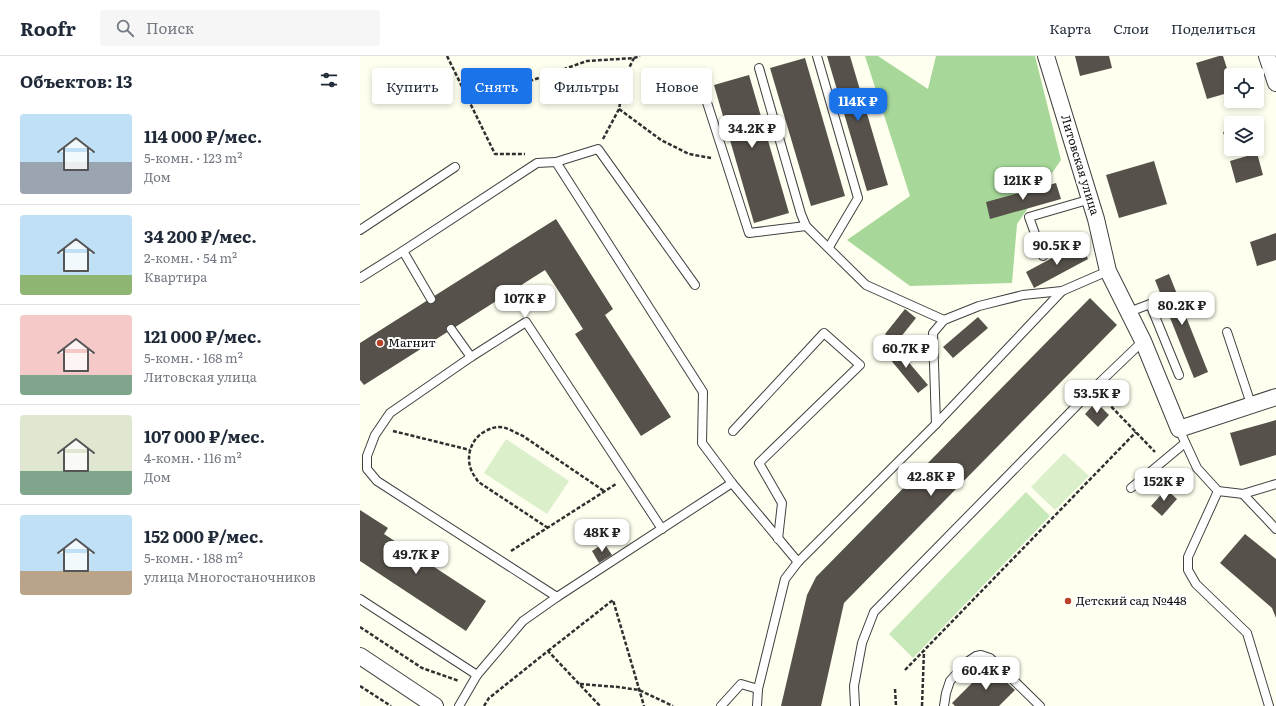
<!DOCTYPE html>
<html lang="ru">
<head>
<meta charset="utf-8">
<style>
  :root { --surface:#fff; --page:#f6f6f7; --text:#1f2937; --muted:#747a83; --line:#e0e1e3; --accent:#1a73e8 }
  body { margin:0; font-family:Literata,serif; background:var(--page); color:var(--text); height:100vh; display:flex; flex-direction:column; font-size:15px; white-space:nowrap }
  * { box-sizing:border-box; margin:0 }
  p { font-size:13px; color:var(--muted) }
  .icon { flex:none; width:22px; height:22px; fill:none; stroke:currentColor; stroke-width:2; stroke-linecap:round; stroke-linejoin:round }
  .map { position:relative; flex:1; overflow:hidden }
  .drawer { display:flex; flex-direction:column; background:var(--surface); width:360px }
  .drawer>* { flex:none }
  .banner { position:absolute; left:12px; top:12px; width:380px; height:36px; display:flex; gap:8px }
  .buttons { position:absolute; left:864px; top:12px; display:grid; gap:8px }
  .buttons a { display:grid; place-items:center; width:40px; height:40px; border-radius:4px; background:var(--surface); box-shadow:0 2px 6px #0003; font-size:20px }
  .price { position:absolute; translate:-50% -34px; padding:0 9px; border-radius:8px; background:#fff; color:#222; font-size:13px; line-height:26px; filter:drop-shadow(0 1px 2px #0008) }
  .price::after { content:''; position:absolute; left:50%; top:24px; width:12px; height:9px; margin-left:-6px; background:inherit; clip-path:polygon(0 0,100% 0,50% 100%) }
  .price.on { background:var(--accent); color:#fff }
  ul { padding:0; list-style:none }
  li { display:flex; align-items:center; gap:12px; height:100px; padding:0 20px }
  li+li { border-top:1px solid var(--line) }
  li span { display:grid; place-items:center; flex:none; width:112px; height:80px; border-radius:4px; color:#555 }
  li>.icon { margin-inline-start:auto }
  span .icon { width:48px; height:48px; fill:#fffc; stroke-width:1 }
  li b { font-size:17px }
  h2 { display:flex; justify-content:space-between; align-items:center; height:48px; padding:0 20px; font-size:17px }
  .pill { padding:0 14px; border-radius:4px; background:var(--surface); box-shadow:0 2px 6px #0003; font-size:14px; line-height:36px }
  .pill.on { background:var(--accent); color:#fff }
  header { display:flex; align-items:center; gap:24px; box-sizing:border-box; height:56px; padding:0 20px; background:var(--surface); border-bottom:1px solid var(--line) }
  header strong { font-size:19px }
  nav { display:flex; gap:22px; margin-inline-start:auto; font-size:14px }
  .search { width:280px; height:36px; background:var(--page); display:flex; align-items:center; gap:10px; box-sizing:border-box; padding:0 14px; border-radius:4px; color:var(--muted); font-size:15px }
  main { display:flex; flex:1; min-height:0 }
  .map>svg:first-child { display:block }
  .green { fill:#c7e8b9 }
  .forest { fill:#a7d899 }
  .pitch { fill:#dbefcb }
  .building { fill:#56514a }
  .lines { fill:none; stroke-linecap:round; stroke-linejoin:round }
  .service-casing { stroke:#414141; stroke-width:10 }
  .minor-casing { stroke:#414141; stroke-width:18 }
  .path { stroke:#303030; stroke-width:2.5; stroke-dasharray:4 2; stroke-linecap:butt }
  .service { stroke:#fff; stroke-width:8 }
  .minor { stroke:#fff; stroke-width:16 }
  .poi-dot { fill:#ba4229; stroke:#fff; stroke-width:1.5 }
  .labels { text-anchor:middle; stroke-width:4; stroke-linejoin:round; paint-order:stroke }
  .street-label { font-size:12px; fill:#0e0e0e; stroke:#fff }
  .poi-label { font-size:12px; fill:#0e0e0e; stroke:#fff; text-anchor:start }
</style>
</head>
<body>
<header>
<strong>Roofr</strong>
<div class="search"><svg class="icon" aria-label="search" viewBox="0 0 24 24"><circle cx="10" cy="10" r="6"/><path d="M15 15l6 6"/></svg>Поиск</div>
<nav><a>Карта</a><a>Слои</a><a>Поделиться</a></nav>
</header>
<main>
<section class="drawer">
<h2>Объектов: 13<svg class="icon" aria-label="filters" viewBox="0 0 24 24"><path d="M4 7h16M4 17h16"/><circle cx="9" cy="7" r="2"/><circle cx="15" cy="17" r="2"/></svg></h2>
<ul>
<li><span style="background:linear-gradient(#bfe0f5 60%,#9aa5b1 0)"><svg class="icon" aria-label="home" viewBox="0 0 24 24"><path d="M3 11l9-7 9 7M6 9v11h12V9"/></svg></span><div><b>114 000 ₽/мес.</b><p>5-комн. · 123 m²</p><p>Дом</p></div></li>
<li><span style="background:linear-gradient(#bfe0f5 75%,#8fb573 0)"><svg class="icon" aria-label="home" viewBox="0 0 24 24"><path d="M3 11l9-7 9 7M6 9v11h12V9"/></svg></span><div><b>34 200 ₽/мес.</b><p>2-комн. · 54 m²</p><p>Квартира</p></div></li>
<li><span style="background:linear-gradient(#f6c9c9 75%,#7fa58c 0)"><svg class="icon" aria-label="home" viewBox="0 0 24 24"><path d="M3 11l9-7 9 7M6 9v11h12V9"/></svg></span><div><b>121 000 ₽/мес.</b><p>5-комн. · 168 m²</p><p>Литовская улица</p></div></li>
<li><span style="background:linear-gradient(#dfe7d0 70%,#7fa58c 0)"><svg class="icon" aria-label="home" viewBox="0 0 24 24"><path d="M3 11l9-7 9 7M6 9v11h12V9"/></svg></span><div><b>107 000 ₽/мес.</b><p>4-комн. · 116 m²</p><p>Дом</p></div></li>
<li><span style="background:linear-gradient(#bfe0f5 70%,#b9a48a 0)"><svg class="icon" aria-label="home" viewBox="0 0 24 24"><path d="M3 11l9-7 9 7M6 9v11h12V9"/></svg></span><div><b>152 000 ₽/мес.</b><p>5-комн. · 188 m²</p><p>улица Многостаночников</p></div></li>
</ul>
</section>
<div class="map">
<svg width="916" height="650" viewBox="0 0 916 650">
  <rect width="100%" height="100%" fill="#feffef"/>
  <polygon class="green" points="666,436 690,460 553,602 529,578"/>
  <polygon class="forest" points="505,0 518,0 568,33 576,0 675,0 701,104 657,168 652,227 550,230 487,184 550,140"/>
  <g class="pitch">
    <polygon points="146,383 209,425 187,458 124,417"/>
    <polygon points="704,397 729,420 695,454 671,431"/>
  </g>
  <g class="building">
    <polygon points="467,0 490,0 528,129 507,135"/>
    <polygon points="715,0 749,0 752,12 720,20"/>
    <polygon points="859,0 863,0 871,25 871,36 847,43 836,7"/>
    <polygon points="445,2 485,140 451,150 410,12"/>
    <polygon points="389,19 429,157 394,167 354,29"/>
    <polygon points="871,74 871,93 887,93 870,99 863,76"/>
    <polygon points="897,97 903,119 876,127 870,105"/>
    <polygon points="794,105 807,148 759,162 746,119"/>
    <polygon points="696,127 701,143 630,163 626,146"/>
    <polygon points="196,163 253,253 245,259 311,361 281,380 215,278 223,273 185,214 4,329 0,324 0,287"/>
    <polygon points="916,177 916,204 897,210 890,186"/>
    <polygon points="720,187 728,203 674,232 666,216"/>
    <polygon points="809,218 848,316 834,322 795,224"/>
    <polygon points="730,242 757,269 484,547 461,650 421,650 447,539 456,521"/>
    <polygon points="545,253 556,262 536,287 525,278"/>
    <polygon points="618,261 628,272 593,302 583,291"/>
    <polygon points="534,289 568,329 558,337 525,297"/>
    <polygon points="736,346 749,359 738,371 725,358"/>
    <polygon points="916,364 916,399 880,410 870,377"/>
    <polygon points="806,433 817,443 802,460 791,450"/>
    <polygon points="0,454 28,472 24,478 126,545 106,575 0,505"/>
    <polygon points="885,478 916,503 916,562 912,552 860,507"/>
    <polygon points="244,487 252,499 239,507 232,495"/>
    <polygon points="629,610 655,634 639,650 595,650 592,647"/>
  </g>
  <g class="lines">
    <defs>
      <g id="service">
        <polyline points="457,0 498,142 469,191"/>
        <polyline points="399,12 441,158 446,170 506,229 584,264"/>
        <polyline points="343,34 389,177 446,170"/>
        <polyline points="196,106 238,93 335,229"/>
        <polyline points="0,174 95,111"/>
        <polyline points="43,195 71,243"/>
        <polyline points="683,200 669,161 731,143"/>
        <polyline points="0,222 43,195 177,107 196,106 343,336 342,387 372,427 438,506"/>
        <polyline points="769,256 790,248 819,319"/>
        <polyline points="91,273 111,301"/>
        <polyline points="867,276 891,348"/>
        <polyline points="576,368 573,277 584,264 619,250 663,239 702,235"/>
        <polyline points="819,373 837,412 858,435 883,438 916,428"/>
        <polyline points="373,375 464,277 500,309 399,407 422,447 418,483"/>
        <polyline points="771,432 825,387"/>
        <polyline points="858,435 828,501 828,514 836,528 887,577 909,650"/>
        <polyline points="883,438 916,473"/>
        <polyline points="197,541 17,425 7,413 7,400 15,379 30,357 111,301 166,266 302,473"/>
        <polyline points="0,543 117,619"/>
        <polyline points="99,650 117,619 163,565 197,541 372,427"/>
        <polyline points="361,650 381,628 398,633"/>
        <polyline points="397,650 398,633 425,523 438,506 576,368 702,235 748,215"/>
        <polyline points="495,650 494,630 502,587 514,556 734,332 783,285"/>
        <polyline points="584,650 586,637 590,625 607,606 616,600 621,599 630,602 640,611 680,650"/>
      </g>
      <g id="minor">
        <polyline points="686,0 736,163 748,215 783,285 819,373 916,341"/>
        <polyline points="907,0 916,27"/>
        <polyline points="0,600 75,650"/>
      </g>
    </defs>
    <use href="#service" class="service-casing"/>
    <use href="#minor" class="minor-casing"/>
    <g class="path">
      <polyline points="87,0 135,98 165,98"/>
      <polyline points="104,35 173,24 227,5 274,2 280,0"/>
      <polyline points="259,53 301,84 329,98 351,102"/>
      <polyline points="243,83 259,53 265,20 274,2"/>
      <polyline points="743,342 795,396"/>
      <polyline points="33,375 110,394"/>
      <path d="M 188,472 L 123,429 C 120,427 117,425 116,422 C 104,408 108,385 124,376 C 129,373 134,371 139,371 C 148,371 155,377 163,380 L 244,435"/>
      <polyline points="151,495 256,428"/>
      <polyline points="0,571 62,612 99,625"/>
      <polyline points="188,595 253,544 284,650"/>
      <polyline points="545,614 776,376"/>
      <polyline points="220,628 258,631 279,634 313,650"/>
      <polyline points="0,630 31,650"/>
      <polyline points="535,633 536,650"/>
      <polyline points="124,650 129,642 188,595 240,650"/>
      <polyline points="562,650 564,595"/>
    </g>
    <use href="#service" class="service"/>
    <use href="#minor" class="minor"/>
  </g>
  <g class="poi-dot">
    <circle cx="20" cy="287" r="4"/>
    <circle cx="708" cy="545" r="4"/>
  </g>
  <g class="labels">
    <g class="street-label">
      <text transform="translate(720 109) rotate(73)" y="4">Литовская улица</text>
    </g>
    <g class="poi-label">
      <text x="28" y="291">Магнит</text>
      <text x="716" y="549">Детский сад №448</text>
    </g>
  </g>
</svg>
<div class="buttons">
<a><svg class="icon" aria-label="locate" viewBox="0 0 24 24"><circle cx="12" cy="12" r="6"/><path d="M12 2v4M12 18v4M2 12h4M18 12h4"/></svg></a>
<a><svg class="icon" aria-label="layers" viewBox="0 0 24 24"><path d="M12 4l9 5-9 5-9-5zM3 14l9 5 9-5"/></svg></a>
</div>
<b class="price on" style="left:498px;top:66px">114K ₽</b>
<b class="price" style="left:392px;top:93px">34.2K ₽</b>
<b class="price" style="left:663px;top:145px">121K ₽</b>
<b class="price" style="left:697px;top:210px">90.5K ₽</b>
<b class="price" style="left:165px;top:263px">107K ₽</b>
<b class="price" style="left:822px;top:270px">80.2K ₽</b>
<b class="price" style="left:546px;top:313px">60.7K ₽</b>
<b class="price" style="left:737px;top:358px">53.5K ₽</b>
<b class="price" style="left:571px;top:441px">42.8K ₽</b>
<b class="price" style="left:804px;top:446px">152K ₽</b>
<b class="price" style="left:242px;top:497px">48K ₽</b>
<b class="price" style="left:56px;top:519px">49.7K ₽</b>
<b class="price" style="left:626px;top:635px">60.4K ₽</b>
<div class="banner">
<a class="pill">Купить</a>
<a class="pill on">Снять</a>
<a class="pill">Фильтры</a>
<a class="pill">Новое</a>
</div>
</div>
</main>
</body>
</html>
